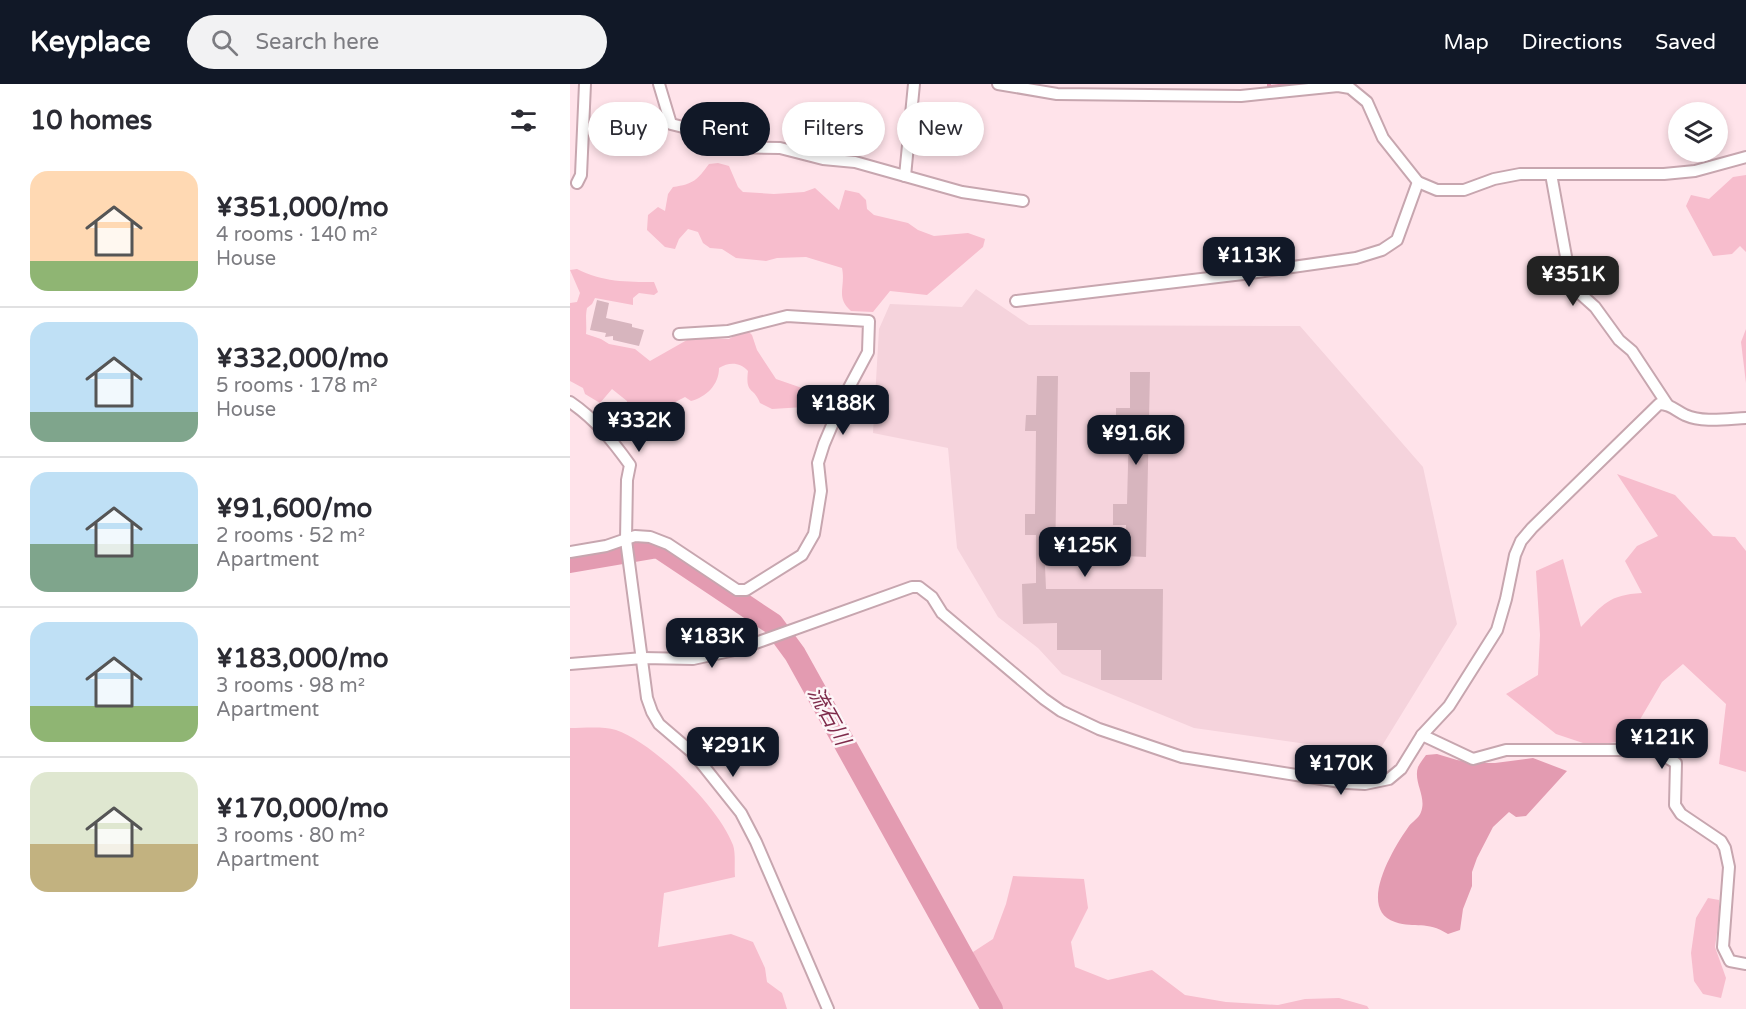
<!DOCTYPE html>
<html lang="en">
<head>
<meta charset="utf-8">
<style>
  :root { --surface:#fff; --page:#f2f2f3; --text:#2b2b33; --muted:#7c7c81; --line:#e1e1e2; --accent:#111827 }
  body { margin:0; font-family:"Varela Round","Noto Sans JP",sans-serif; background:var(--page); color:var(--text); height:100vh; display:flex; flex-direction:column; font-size:22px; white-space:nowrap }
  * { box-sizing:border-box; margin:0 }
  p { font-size:20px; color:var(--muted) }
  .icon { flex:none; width:33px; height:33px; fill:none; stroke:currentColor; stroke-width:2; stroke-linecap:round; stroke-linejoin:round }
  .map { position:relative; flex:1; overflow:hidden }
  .panel { display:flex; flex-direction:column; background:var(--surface); width:570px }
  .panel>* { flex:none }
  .top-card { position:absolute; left:18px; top:18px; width:570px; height:54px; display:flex; gap:12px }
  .buttons { position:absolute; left:1098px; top:18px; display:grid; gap:12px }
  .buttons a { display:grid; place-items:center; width:60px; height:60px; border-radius:50%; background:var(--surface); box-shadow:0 3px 9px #0003; font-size:30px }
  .price { position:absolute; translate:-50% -51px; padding:0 14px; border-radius:12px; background:var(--accent); color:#fff; font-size:20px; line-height:39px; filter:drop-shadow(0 2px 3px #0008) }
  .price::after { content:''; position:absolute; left:50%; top:36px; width:18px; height:14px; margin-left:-9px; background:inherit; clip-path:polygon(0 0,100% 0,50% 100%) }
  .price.active { background:#222; color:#fff }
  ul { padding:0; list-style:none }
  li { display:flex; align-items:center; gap:18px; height:150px; padding:0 30px }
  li+li { border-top:2px solid var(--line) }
  li span { display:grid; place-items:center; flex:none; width:168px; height:120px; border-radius:18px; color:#555 }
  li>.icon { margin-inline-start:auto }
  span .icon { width:72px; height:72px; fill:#fffc; stroke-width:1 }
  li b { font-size:26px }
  h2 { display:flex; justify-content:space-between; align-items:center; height:72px; padding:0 30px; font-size:26px }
  .chip { padding:0 21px; border-radius:27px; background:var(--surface); box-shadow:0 3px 9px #0003; font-size:21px; line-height:54px }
  .chip.active { background:var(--accent); color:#fff }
  header { display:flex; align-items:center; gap:36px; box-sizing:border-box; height:84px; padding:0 30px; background:var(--accent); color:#fff }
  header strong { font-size:28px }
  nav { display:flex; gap:33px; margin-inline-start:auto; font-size:21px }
  .search { width:420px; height:54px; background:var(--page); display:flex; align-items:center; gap:15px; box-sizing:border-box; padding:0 21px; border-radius:33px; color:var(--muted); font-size:22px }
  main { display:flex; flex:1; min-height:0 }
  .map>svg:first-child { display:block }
  .built { fill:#f5d3dc }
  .green { fill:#f7bdcd }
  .water { fill:#e39bb1 }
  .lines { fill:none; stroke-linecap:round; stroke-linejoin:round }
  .stream { stroke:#e39bb1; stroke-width:4 }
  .river { stroke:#e39bb1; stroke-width:22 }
  .building { fill:#d7b5be }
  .minor-casing { stroke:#c7a6af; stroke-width:14 }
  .minor { stroke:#fff; stroke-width:10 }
  .labels { text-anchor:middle; stroke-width:5; stroke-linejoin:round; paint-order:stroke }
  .water-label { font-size:21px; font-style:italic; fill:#7e2b4b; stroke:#fdf6f8 }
</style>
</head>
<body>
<header>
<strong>Keyplace</strong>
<div class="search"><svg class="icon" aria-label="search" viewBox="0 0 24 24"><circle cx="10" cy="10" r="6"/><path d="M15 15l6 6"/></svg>Search here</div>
<nav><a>Map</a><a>Directions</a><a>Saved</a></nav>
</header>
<main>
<section class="panel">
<h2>10 homes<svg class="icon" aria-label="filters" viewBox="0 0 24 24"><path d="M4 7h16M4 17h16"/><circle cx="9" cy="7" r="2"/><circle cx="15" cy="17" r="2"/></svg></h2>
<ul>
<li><span style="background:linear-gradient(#ffd9b3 75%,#8fb573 0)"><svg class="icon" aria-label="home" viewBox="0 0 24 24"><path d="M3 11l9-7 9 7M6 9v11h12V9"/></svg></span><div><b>¥351,000/mo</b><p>4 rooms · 140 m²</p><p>House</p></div></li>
<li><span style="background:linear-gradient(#bfe0f5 75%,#7fa58c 0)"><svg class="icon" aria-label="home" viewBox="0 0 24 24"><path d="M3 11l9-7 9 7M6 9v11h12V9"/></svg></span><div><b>¥332,000/mo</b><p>5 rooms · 178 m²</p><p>House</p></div></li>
<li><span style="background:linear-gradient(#bfe0f5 60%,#7fa58c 0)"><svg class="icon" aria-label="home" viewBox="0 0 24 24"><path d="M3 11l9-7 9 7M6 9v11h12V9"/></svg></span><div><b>¥91,600/mo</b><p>2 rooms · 52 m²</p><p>Apartment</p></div></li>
<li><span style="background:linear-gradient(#bfe0f5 70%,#8fb573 0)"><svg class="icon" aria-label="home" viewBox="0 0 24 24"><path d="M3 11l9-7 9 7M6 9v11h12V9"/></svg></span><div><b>¥183,000/mo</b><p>3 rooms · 98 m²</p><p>Apartment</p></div></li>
<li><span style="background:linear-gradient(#dfe7d0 60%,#c2b280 0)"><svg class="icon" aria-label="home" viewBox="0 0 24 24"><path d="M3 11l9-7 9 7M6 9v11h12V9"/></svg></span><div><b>¥170,000/mo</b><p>3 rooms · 80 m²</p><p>Apartment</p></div></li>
</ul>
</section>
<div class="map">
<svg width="1176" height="925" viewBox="0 0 1176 925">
  <rect width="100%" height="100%" fill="#ffe3ea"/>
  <polygon class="built" points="406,205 459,241 730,242 853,383 887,540 807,670 624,644 492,590 468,564 428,533 387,464 378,364 303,349 309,245 320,220 392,223"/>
  <g class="green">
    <path d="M 148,79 L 159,82 L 168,103 L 173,108 L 204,110 L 234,108 L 245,104 L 269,126 L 275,106 L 289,109 L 296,116 L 297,125 L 304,131 L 338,139 L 348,146 L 364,152 L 398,149 L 415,155 L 413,163 L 357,211 L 320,207 L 303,228 L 281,227 C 265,213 276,203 272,184 L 236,173 L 207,174 L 196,177 L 166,174 L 152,165 L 140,164 L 133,159 L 128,148 L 118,145 L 109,155 L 105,165 L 95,163 L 77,146 L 78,131 L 88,123 L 95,127 L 98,110 L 103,103 C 124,100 127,96 139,80 Z"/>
    <polygon points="1176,91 1176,168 1170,162 1162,170 1143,172 1116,122 1121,111 1139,115 1163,93"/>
    <path d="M 7,185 C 32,198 57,198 84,198 L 88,208 L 84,211 L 69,209 L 63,214 L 63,221 L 25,214 L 22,220 L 17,224 C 15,233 17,241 16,250 L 31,255 L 39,260 L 65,265 L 80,277 L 117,256 L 132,254 L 159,255 L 172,247 L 178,247 L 182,251 L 187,266 L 206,295 L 232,304 L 236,310 L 234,323 L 202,325 L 190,319 C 184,302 175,311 178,287 C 170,278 159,278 149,284 C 149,301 136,313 121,317 L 115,313 L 78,332 L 74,328 L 63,328 L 57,323 L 57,317 L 42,305 L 30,319 L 15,310 L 13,304 L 0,297 L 0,219 L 7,218 L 10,209 L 0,186 Z"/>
    <polygon points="1176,245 1176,299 1171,258"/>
    <path d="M 1047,390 L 1105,411 L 1143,452 L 1165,453 L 1176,467 L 1176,688 L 1149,680 L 1156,620 L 1113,580 L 1092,598 L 1065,644 L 1052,657 L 1022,662 L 986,650 L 936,610 L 968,591 L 970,551 L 966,487 L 993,475 L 1011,543 C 1034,520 1038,511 1072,509 L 1055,477 L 1067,462 L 1088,452 Z"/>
    <path d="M 0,644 C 14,644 33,642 46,646 C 84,659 149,723 163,761 C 166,770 164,783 165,793 L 94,809 L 88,863 L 161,850 L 183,858 L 195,884 L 197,898 L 212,909 L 217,925 L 0,925 Z"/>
    <polygon points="443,792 514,795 518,824 501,858 505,883 538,896 582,886 615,911 656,918 708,921 735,915 769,914 797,922 799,925 427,925 406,886 403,868 423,855 436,820"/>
    <polygon points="1138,814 1149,816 1149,834 1145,863 1156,894 1151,914 1133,910 1124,897 1121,869 1126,834"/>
  </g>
  <path class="water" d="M 867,670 L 887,676 L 907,679 L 925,679 L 963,674 L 997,687 L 956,732 L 946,733 L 939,728 L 923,743 L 907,774 L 902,788 L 902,802 L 893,825 L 890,846 L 878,850 C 856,836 846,845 825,838 C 786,825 824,763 839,742 C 842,738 849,734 851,728 C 857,713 843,698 848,683 C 850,679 853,675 856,671 Z"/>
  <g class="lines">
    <polyline class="stream" points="699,0 699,3 728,0"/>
    <polyline class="river" points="0,478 88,463 203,540 225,570 422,925"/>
  </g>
  <g class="building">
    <polygon points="27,216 39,219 36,234 62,240 62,243 74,246 69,262 43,256 43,252 35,253 36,249 20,246"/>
    <polygon points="560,288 580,288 576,473 555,472 556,441 543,441 543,420 557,420 559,343 546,343 546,324 560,324"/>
    <polygon points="467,292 488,292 485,482 475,482 476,505 593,505 592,596 531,596 531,566 487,566 487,539 453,540 452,500 466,499 466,451 455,451 455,430 465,430 466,347 455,347 456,331 466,331"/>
  </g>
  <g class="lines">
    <defs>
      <g id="minor">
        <polyline points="89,0 101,40 129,47 160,63 210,64 253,75 285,78 392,108 453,117"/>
        <polyline points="428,0 487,10 671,12 768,2 780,4 797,18 813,54 848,98 867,106 894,106 924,95 950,90 1094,90 1125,87 1176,73"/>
        <polyline points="981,90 999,189 1005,205 1025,223 1049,256 1062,267 1097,320"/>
        <polyline points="335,92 344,0"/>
        <polyline points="7,99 11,91 15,0"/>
        <polyline points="446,217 673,190 786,174 812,166 827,156 848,98"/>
        <path d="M 0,318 C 25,335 42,356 60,381 L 57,396 L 56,456 L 77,614 L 82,628 L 89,640 L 124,670 L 171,729 L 186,758 L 258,925"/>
        <polyline points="0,468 36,462 65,452 80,453 98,460 167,506 176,506 232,471 244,450 251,407 248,379 254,360 274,313 298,268 299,237 217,232 158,247 109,250"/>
        <path d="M 0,580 L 73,574 L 123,575 L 169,565 L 342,503 L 349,503 L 362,513 L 372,529 L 474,615 L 491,627 L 529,645 L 612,673 L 777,699 L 795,700 L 819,695 L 831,685 L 852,651 L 879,622 L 927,546 L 936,515 L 945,471 L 951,457 L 962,444 L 1089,320 C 1100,320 1105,326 1115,331 C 1133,339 1156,335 1176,334"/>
        <polyline points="852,651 903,675 936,666 1084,666 1106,679 1105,721 1111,730 1151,757 1155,764 1159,783 1153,863 1160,877 1176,880"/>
      </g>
    </defs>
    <use href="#minor" class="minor-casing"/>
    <use href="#minor" class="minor"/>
  </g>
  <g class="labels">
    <g class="water-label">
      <text transform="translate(259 632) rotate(61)" y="7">流石川</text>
    </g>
  </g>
</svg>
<div class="buttons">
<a><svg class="icon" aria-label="layers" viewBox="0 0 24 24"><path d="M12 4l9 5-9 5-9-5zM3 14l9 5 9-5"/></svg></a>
</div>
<b class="price" style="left:679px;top:204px">¥113K</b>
<b class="price active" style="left:1003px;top:223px">¥351K</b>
<b class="price" style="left:273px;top:352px">¥188K</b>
<b class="price" style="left:69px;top:369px">¥332K</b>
<b class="price" style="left:566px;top:382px">¥91.6K</b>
<b class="price" style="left:515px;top:494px">¥125K</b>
<b class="price" style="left:142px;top:585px">¥183K</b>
<b class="price" style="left:1092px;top:686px">¥121K</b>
<b class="price" style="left:163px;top:694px">¥291K</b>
<b class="price" style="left:771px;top:712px">¥170K</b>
<div class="top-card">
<a class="chip">Buy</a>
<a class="chip active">Rent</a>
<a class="chip">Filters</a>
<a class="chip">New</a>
</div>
</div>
</main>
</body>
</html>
